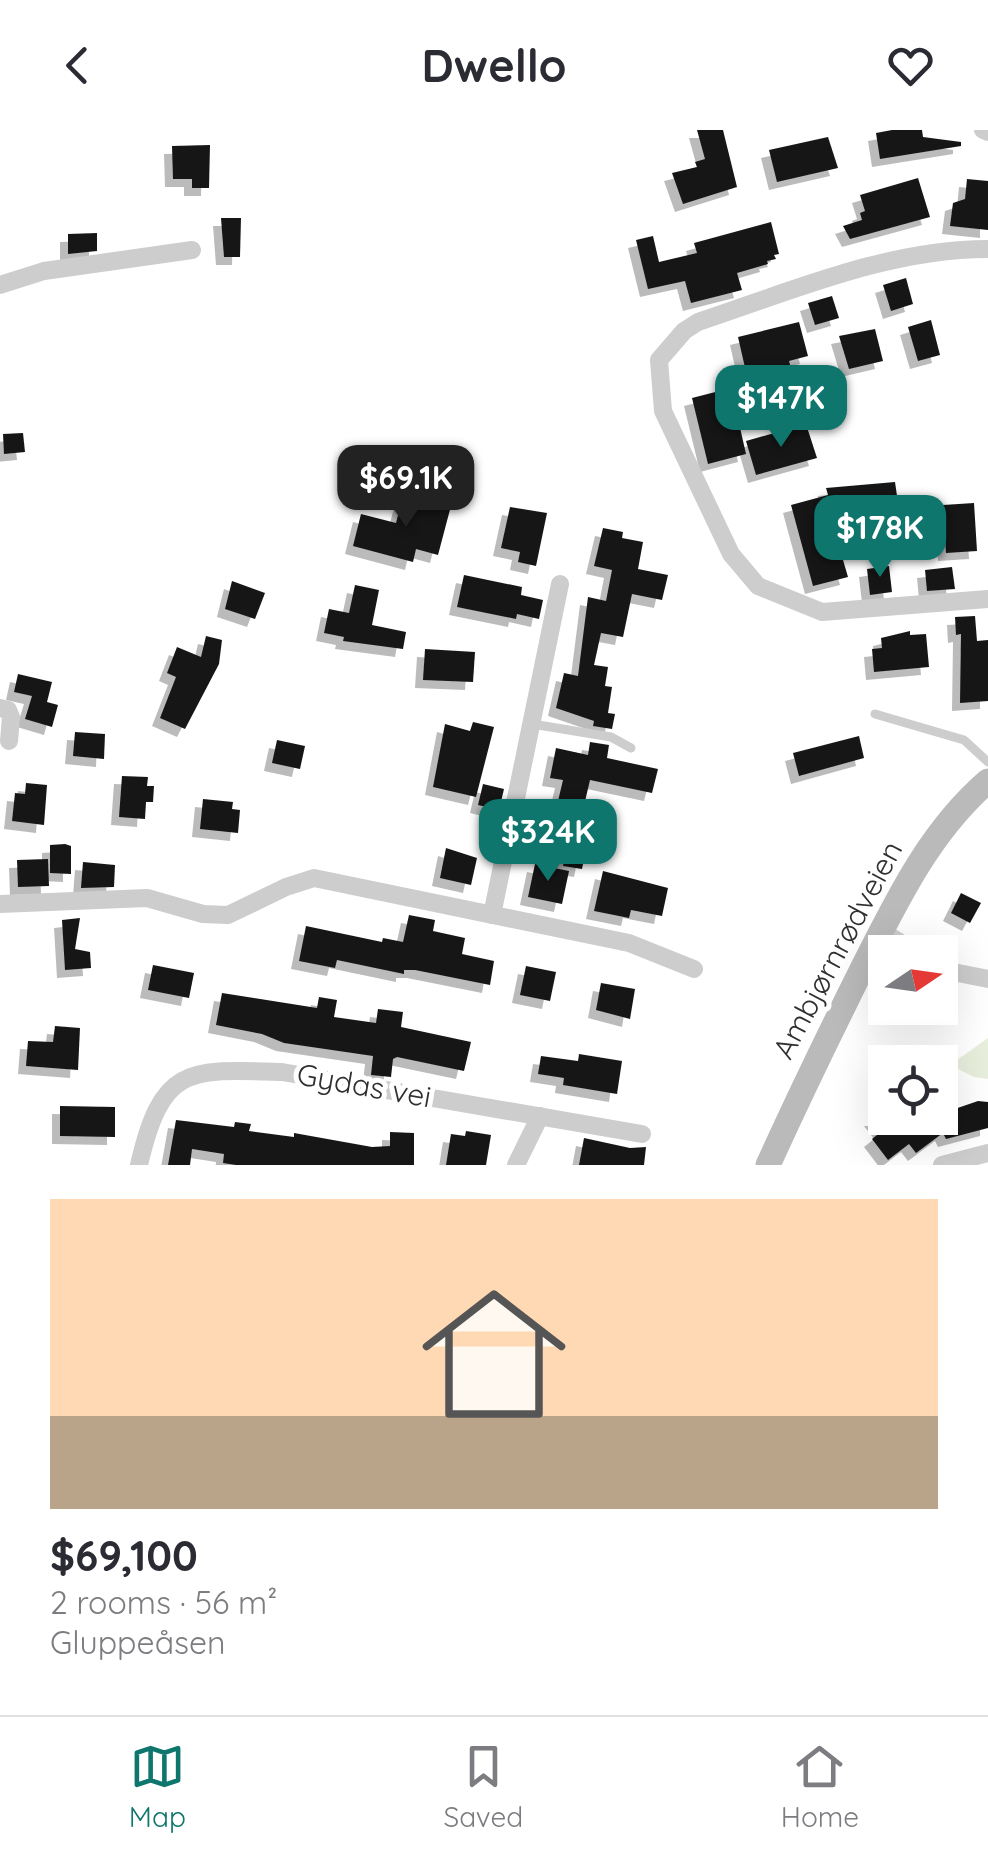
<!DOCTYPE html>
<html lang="en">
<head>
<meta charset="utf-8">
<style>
  :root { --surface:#fff; --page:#f7f7f7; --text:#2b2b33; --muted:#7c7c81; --line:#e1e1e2; --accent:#0f766e }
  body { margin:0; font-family:Quicksand,sans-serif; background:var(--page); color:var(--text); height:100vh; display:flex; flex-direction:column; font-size:38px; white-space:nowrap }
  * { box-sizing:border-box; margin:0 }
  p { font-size:32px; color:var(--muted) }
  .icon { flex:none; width:55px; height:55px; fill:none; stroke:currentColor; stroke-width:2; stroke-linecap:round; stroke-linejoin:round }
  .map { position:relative; height:1035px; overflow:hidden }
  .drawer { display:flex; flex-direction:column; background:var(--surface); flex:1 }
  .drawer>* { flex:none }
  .needle { width:65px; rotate:77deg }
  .tools { position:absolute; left:868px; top:805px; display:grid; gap:20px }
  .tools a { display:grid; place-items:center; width:90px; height:90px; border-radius:0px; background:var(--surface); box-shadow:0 10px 40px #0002; font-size:50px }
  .price { position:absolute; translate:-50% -85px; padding:0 22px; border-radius:20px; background:var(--accent); color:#fff; font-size:32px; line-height:65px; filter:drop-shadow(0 2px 5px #0008) }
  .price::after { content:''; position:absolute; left:50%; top:60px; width:30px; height:22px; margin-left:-15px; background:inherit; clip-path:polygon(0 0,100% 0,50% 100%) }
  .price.active { background:#222; color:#fff }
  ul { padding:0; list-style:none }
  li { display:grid; align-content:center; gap:20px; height:530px; padding:0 50px }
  li span { display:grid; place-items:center; height:310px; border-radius:0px; color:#555 }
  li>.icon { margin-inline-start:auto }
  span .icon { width:180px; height:180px; fill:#fffc; stroke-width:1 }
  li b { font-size:42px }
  header { display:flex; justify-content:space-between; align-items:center; height:130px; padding:0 50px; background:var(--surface); font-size:45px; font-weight:700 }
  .tabs { display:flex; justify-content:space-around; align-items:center; height:140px; border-top:2px solid var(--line); background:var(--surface); font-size:28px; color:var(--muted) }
  .tabs a { display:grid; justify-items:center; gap:5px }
  .tabs .active { color:var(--accent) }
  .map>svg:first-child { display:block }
  .green { fill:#e8eedc }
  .building { fill:#171717; filter:url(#shadow) }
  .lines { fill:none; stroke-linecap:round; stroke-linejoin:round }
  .lane { stroke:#cdcdcd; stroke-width:9 }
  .street { stroke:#cdcdcd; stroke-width:18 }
  .secondary { stroke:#bababa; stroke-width:25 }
  .labels { text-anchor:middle; stroke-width:10; stroke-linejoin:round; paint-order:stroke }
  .street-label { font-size:30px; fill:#303030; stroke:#fff }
</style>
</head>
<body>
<header><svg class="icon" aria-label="back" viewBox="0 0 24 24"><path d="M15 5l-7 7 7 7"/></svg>Dwello<svg class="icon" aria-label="heart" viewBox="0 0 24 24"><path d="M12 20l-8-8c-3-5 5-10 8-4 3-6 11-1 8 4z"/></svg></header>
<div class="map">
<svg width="988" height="1035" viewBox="0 0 988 1035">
  <defs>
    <filter id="shadow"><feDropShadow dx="-8" dy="8" stdDeviation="0" flood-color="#0004"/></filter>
  </defs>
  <rect width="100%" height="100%" fill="#fff"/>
  <polygon class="green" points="988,908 988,949 974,947 950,935"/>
  <g class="building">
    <polygon points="697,0 723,0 737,57 683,74 672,43 697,37 695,32 705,29"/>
    <polygon points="892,0 922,0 923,7 961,12 961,16 880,29 876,3"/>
    <polygon points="828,7 838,38 777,52 769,20"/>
    <polygon points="210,15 209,58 192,58 192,49 173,49 172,16"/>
    <polygon points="918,48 930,87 850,109 843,96 862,90 860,83 865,81 860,65"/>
    <polygon points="967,49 988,51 988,100 950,96 953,73 965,69"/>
    <polygon points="221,88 241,88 240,127 224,127"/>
    <polygon points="771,92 779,124 774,125 776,129 767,131 768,134 737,143 742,160 691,173 685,151 648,159 636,110 653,106 659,132 697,123 694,113"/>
    <polygon points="97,103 97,121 68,124 68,104"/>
    <polygon points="906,148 913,174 891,181 883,155"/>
    <polygon points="832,166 839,188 815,195 808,173"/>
    <polygon points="931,190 940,225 918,231 908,197"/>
    <polygon points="799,192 808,226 789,231 796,256 771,262 765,237 746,242 738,207"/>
    <polygon points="875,199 883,231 849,239 839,206"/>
    <polygon points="731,258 746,324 708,334 692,268"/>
    <polygon points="806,294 817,328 756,345 746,311"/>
    <polygon points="23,303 25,322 4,324 3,304"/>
    <polygon points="895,352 902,400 836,406 848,447 813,456 791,375 828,365 826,358"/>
    <polygon points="430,366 452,372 438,425 416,419 413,432 353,416 361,384 396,393 402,370 427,377"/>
    <polygon points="974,373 977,421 946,423 945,408 939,399 944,389 943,375"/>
    <polygon points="510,377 547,383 536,436 518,432 520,422 501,418"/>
    <polygon points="603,398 623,402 622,408 643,412 638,439 668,445 662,470 632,464 623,507 601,503 594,535 608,537 605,556 612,557 608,583 615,584 612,599 593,596 594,591 556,578 564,543 578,546 588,467 606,471 612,440 594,436"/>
    <polygon points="889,436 892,462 870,465 867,439"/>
    <polygon points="952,437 955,459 927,461 925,440"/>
    <polygon points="464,445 522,457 521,465 543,470 539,489 517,484 516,489 457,477"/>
    <polygon points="232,451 265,463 255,489 225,479"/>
    <polygon points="355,455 379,460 372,495 406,502 403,519 343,511 344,507 324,503 329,479 349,483"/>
    <polygon points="975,486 977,511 988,510 988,571 960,573 961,504 956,505 955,487"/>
    <polygon points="910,501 910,505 926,504 929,537 874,542 872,519 882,518 881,508"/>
    <polygon points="206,506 222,510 219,534 185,599 160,588 176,547 167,543 177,517 201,527"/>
    <polygon points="425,519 475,522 473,552 423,550"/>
    <polygon points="18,544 52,552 47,572 58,575 52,597 25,589 32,566 14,562"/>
    <polygon points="473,592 494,597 476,667 433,657 445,594 470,601"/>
    <polygon points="75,602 105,604 104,629 73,626"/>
    <polygon points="859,606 864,628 799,646 793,623"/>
    <polygon points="277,610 305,616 300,639 272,633"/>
    <polygon points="590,612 609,615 607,628 658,639 652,663 590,650 576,710 550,705 563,650 550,648 556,618 588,625"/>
    <polygon points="122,646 148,647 147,656 154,656 153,672 146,672 145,689 119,687"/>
    <polygon points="26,653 47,655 44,695 12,691 15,663 25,664"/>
    <polygon points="483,654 504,659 499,680 478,675"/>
    <polygon points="203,669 233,672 232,679 240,680 238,703 200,699"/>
    <polygon points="65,714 71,716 71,744 50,743 50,715"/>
    <polygon points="567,716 586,720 582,739 563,736"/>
    <polygon points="446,718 477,728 471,755 440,748"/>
    <polygon points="48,729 49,756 18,757 17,730"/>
    <polygon points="83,732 115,735 114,757 81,758"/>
    <polygon points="535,734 569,741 562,774 528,767"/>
    <polygon points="603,741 668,758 662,786 631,780 629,788 594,781"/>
    <polygon points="961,763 981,773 970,793 951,783"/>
    <polygon points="409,785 435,790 433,801 465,808 462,824 494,831 490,855 415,840 404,840 404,844 337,830 335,838 299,831 306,796 382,812 383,808 403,812"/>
    <polygon points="80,788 75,819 90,822 91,838 65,840 62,790"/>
    <polygon points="153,835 194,843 189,868 148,860"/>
    <polygon points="526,836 556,842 550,871 520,865"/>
    <polygon points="601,853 635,859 630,889 596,880"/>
    <polygon points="222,863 317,878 319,867 337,870 334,887 376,893 378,879 403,882 401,897 471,912 464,941 397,927 393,929 391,947 371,945 373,926 284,913 262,904 216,895"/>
    <polygon points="55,896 80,898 78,940 26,936 28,911 53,912"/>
    <polygon points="579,924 622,931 617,964 563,955 564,948 538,944 541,926 578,931"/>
    <polygon points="978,971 988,972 988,998 946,1009 943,1003 916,1023 909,1014 888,1030 872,1009 882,1001 872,988 940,988 940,984"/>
    <polygon points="60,976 115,977 115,1007 60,1006"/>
    <polygon points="176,990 234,997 235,992 251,994 249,1001 294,1007 294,1003 372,1017 390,1016 390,1002 414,1003 414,1035 236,1035 223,1033 224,1024 192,1019 190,1035 168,1035"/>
    <polygon points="466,1001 491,1005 486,1035 446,1035 451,1004 465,1006"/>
    <polygon points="584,1008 630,1018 646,1017 644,1035 579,1035"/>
  </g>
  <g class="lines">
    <g class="lane">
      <polyline points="875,584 964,610 988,632"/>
      <polyline points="532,594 611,607 631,618"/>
    </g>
    <g class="street">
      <polyline points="983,0 988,2"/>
      <path d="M 988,119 C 888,119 792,161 698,192 L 684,201 L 659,230 L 663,281 L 731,424 L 758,456 L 822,482 L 988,469"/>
      <polyline points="0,155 44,141 192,120"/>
      <polyline points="0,578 8,580 11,587 9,611"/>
      <polyline points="0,774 147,768 203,784 228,785 286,757 314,748 629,813 694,839"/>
      <polyline points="492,785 560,454"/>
      <polyline points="882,801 915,822"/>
      <polyline points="940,835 953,842 988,849"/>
      <path d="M 139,1035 C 162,935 188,939 282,942 L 642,1004"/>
      <polyline points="516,1035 540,986"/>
      <polyline points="942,1035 988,1023"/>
    </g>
    <path class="secondary" d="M 768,1035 C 798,969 829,905 861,841 C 896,772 929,702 988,651"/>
  </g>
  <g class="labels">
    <g class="street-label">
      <text transform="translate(838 820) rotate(-62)" y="10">Ambjørnrødveien</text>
      <text transform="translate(364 956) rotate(10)" y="10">Gydas vei</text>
    </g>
  </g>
</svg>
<div class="tools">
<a><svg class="needle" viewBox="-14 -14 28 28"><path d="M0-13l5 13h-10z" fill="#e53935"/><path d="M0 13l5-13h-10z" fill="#7c7c81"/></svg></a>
<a><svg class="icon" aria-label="locate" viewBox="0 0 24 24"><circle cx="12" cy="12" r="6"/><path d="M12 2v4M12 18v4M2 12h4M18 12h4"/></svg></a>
</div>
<b class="price" style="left:781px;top:320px">$147K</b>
<b class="price active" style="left:406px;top:400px">$69.1K</b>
<b class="price" style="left:880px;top:450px">$178K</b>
<b class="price" style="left:548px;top:754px">$324K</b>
</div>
<section class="drawer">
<ul>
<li><span style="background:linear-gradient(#ffd9b3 70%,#b9a48a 0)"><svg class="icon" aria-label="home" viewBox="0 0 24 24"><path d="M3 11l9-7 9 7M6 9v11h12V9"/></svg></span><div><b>$69,100</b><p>2 rooms · 56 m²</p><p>Gluppeåsen</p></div></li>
</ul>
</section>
<nav class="tabs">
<a class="active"><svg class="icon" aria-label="map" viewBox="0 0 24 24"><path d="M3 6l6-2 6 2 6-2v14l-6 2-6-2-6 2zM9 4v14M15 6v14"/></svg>Map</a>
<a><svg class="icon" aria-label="saved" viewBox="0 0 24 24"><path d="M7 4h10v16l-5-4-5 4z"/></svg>Saved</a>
<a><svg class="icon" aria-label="home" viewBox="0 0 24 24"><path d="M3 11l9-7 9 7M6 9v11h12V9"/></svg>Home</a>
</nav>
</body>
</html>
